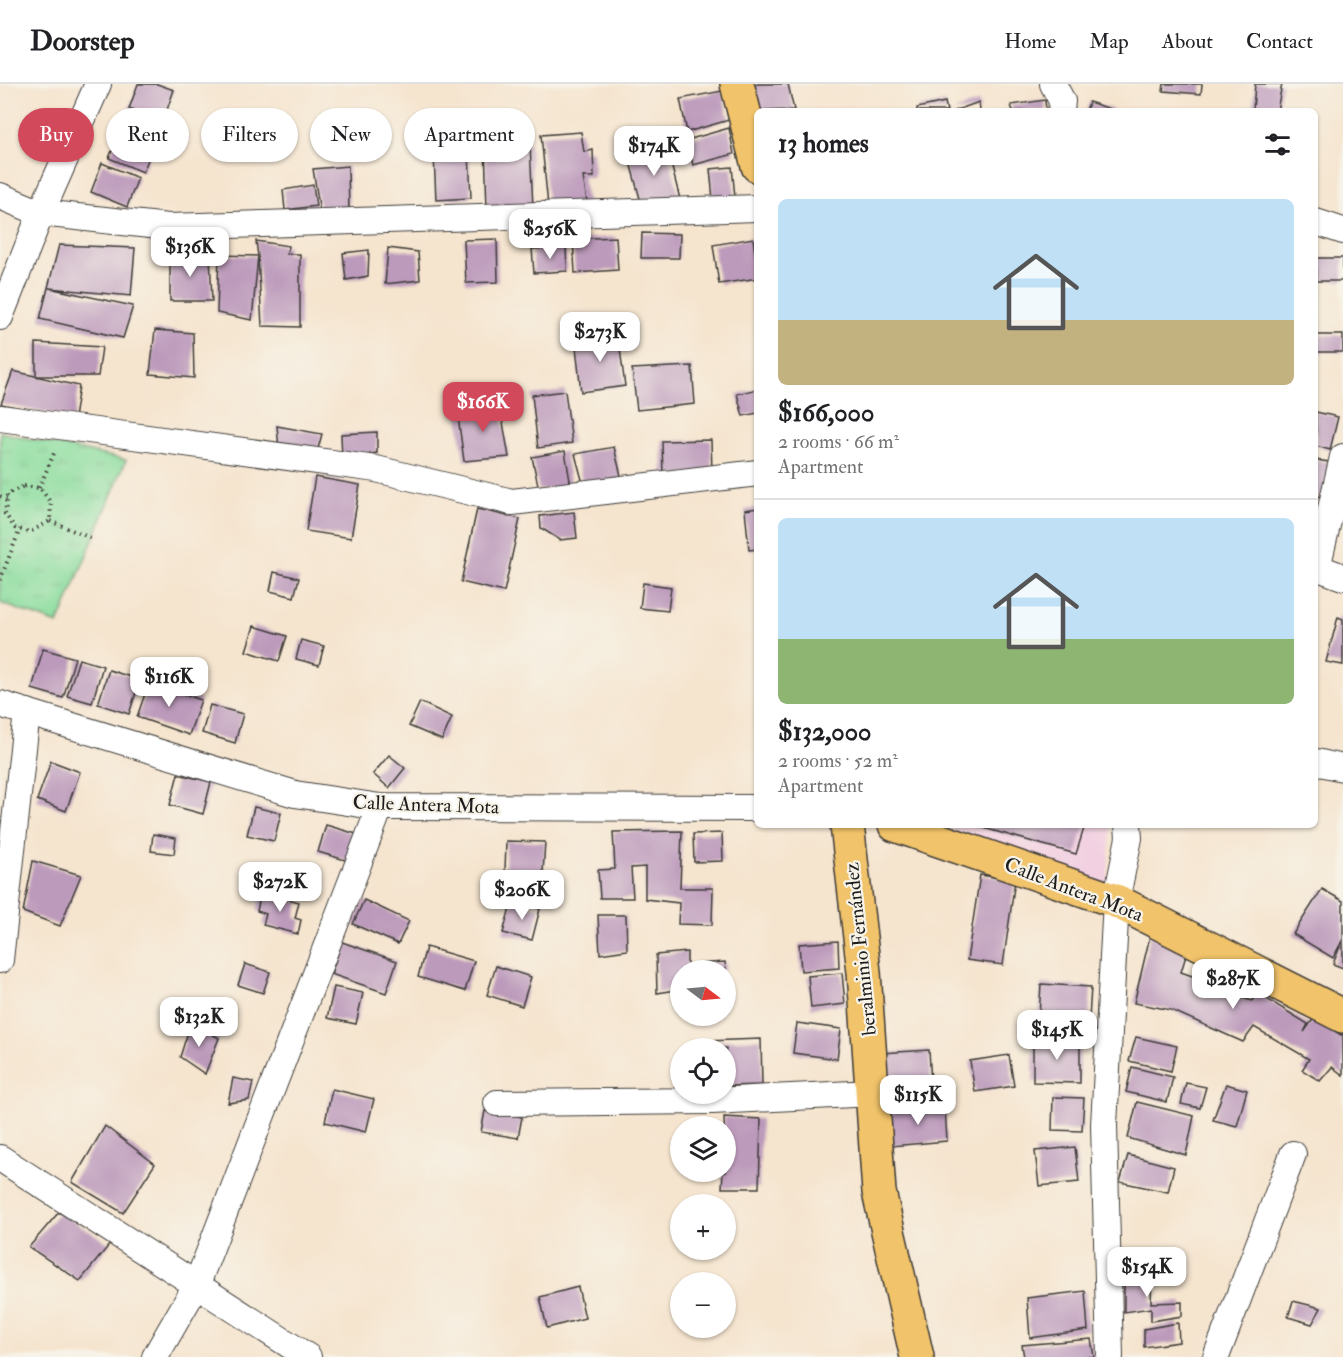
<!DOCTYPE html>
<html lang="en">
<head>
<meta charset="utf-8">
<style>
  :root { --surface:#fff; --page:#f6f6f6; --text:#202124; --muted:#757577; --line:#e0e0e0; --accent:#d1495b }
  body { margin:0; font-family:"IM FELL Double Pica",serif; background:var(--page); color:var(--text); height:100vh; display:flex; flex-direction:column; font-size:22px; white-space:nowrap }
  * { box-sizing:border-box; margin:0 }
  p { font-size:20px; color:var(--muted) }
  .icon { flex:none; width:33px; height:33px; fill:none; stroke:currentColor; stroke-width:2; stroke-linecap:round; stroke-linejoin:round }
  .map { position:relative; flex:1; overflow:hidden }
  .sheet { position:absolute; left:754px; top:24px; width:564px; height:720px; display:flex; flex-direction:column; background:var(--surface); border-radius:9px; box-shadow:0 2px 4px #0004 }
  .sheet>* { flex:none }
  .banner { position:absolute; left:18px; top:24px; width:570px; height:54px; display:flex; gap:12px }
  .needle { width:39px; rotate:106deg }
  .controls { position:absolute; left:670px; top:876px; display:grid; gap:12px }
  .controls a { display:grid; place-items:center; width:66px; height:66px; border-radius:50%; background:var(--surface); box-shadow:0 2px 4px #0004; font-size:30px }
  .price { position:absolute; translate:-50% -51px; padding:0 14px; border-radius:12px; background:#fff; color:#222; font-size:20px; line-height:39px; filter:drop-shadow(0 2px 3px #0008) }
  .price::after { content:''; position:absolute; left:50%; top:36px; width:18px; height:14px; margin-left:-9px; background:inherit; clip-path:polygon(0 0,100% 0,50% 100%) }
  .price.on { background:var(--accent); color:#fff }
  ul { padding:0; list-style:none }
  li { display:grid; align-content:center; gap:12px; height:318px; padding:0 24px }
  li+li { border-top:2px solid var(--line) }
  li span { display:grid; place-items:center; height:186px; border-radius:9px; color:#555 }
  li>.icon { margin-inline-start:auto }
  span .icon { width:108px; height:108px; fill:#fffc; stroke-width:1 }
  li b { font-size:26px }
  h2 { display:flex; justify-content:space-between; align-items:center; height:72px; padding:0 24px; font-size:26px }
  .pill { padding:0 21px; border-radius:27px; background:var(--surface); box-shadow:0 2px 4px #0004; font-size:21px; line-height:54px }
  .pill.on { background:var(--accent); color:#fff }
  header { display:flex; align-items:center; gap:36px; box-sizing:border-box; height:84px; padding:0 30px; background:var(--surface); border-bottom:2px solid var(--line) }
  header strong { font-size:28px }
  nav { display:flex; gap:33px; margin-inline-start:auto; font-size:21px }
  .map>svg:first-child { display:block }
  .built { fill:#f2cfe1 }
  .grass { fill:url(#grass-tufts); stroke:#537c5d; stroke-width:1.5 }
  .building { fill:#bc9abb }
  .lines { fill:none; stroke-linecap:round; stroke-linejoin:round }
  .minor-casing { stroke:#3d3a37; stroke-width:28 }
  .major-casing { stroke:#3d3a37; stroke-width:36 }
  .path { stroke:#3d3a37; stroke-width:4; stroke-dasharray:1.5 4.5; stroke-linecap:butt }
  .minor { stroke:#fff; stroke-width:26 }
  .major { stroke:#f1c36a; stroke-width:33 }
  .labels { text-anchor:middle; stroke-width:4.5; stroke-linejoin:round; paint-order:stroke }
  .street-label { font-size:20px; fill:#1c1c1c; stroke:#f7f3e8 }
</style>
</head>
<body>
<header>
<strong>Doorstep</strong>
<nav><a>Home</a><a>Map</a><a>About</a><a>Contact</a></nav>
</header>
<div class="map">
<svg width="1343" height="1273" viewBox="0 0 1343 1273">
  <defs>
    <pattern id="grass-tufts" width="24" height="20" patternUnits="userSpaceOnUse" patternTransform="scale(1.5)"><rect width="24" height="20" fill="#8add9e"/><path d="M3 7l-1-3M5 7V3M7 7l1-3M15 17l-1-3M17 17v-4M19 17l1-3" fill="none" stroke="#76bd88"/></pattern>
  </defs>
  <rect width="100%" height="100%" fill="#f7f3e8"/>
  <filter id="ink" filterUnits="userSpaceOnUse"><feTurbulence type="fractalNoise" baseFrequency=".0167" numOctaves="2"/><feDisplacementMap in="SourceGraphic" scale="12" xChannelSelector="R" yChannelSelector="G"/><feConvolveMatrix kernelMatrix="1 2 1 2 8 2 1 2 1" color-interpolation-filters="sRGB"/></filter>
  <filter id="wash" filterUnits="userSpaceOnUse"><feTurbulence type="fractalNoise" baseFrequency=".008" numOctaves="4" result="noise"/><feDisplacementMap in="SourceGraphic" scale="24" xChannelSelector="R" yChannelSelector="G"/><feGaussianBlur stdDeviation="1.35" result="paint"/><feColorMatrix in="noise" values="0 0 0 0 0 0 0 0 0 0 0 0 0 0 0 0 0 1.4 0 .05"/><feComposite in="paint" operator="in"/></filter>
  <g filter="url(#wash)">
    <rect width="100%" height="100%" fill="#f5e4ce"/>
    <polygon class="built" points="938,741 1111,741 1107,801"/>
    <polygon class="grass" points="0,348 126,376 58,540 0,519"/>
    <g id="blocks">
      <g class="building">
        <polygon points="138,0 157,0 174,6 163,37 129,25"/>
        <polygon points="758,0 788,0 794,26 759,27 753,1"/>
        <polygon points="1164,0 1202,0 1201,10 1163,7"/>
        <polygon points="1255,0 1282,0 1277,27 1253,26"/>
        <polygon points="722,7 729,36 687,48 680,15"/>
        <polygon points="1045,16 1046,27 1013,27 1011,21"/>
        <polygon points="945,18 947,27 917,27 917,24"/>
        <polygon points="979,18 980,27 954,27"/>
        <polygon points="1089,18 1114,26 1114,27 1086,27"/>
        <polygon points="127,30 161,44 143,88 109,74"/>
        <polygon points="729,44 734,70 693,81 687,56"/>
        <polygon points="581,48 584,68 593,66 594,93 583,93 588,123 548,122 541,51"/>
        <polygon points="530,60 533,124 487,126 485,61"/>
        <polygon points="667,64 680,115 642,122 628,71"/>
        <polygon points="469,69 471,114 436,116 434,70"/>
        <polygon points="102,79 138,94 127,123 91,108"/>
        <polygon points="348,82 349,127 320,128 313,85"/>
        <polygon points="732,83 735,113 713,115 710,85"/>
        <polygon points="313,101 316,122 285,126 283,106"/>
        <polygon points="642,149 680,150 679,174 641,174"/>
        <polygon points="616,153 618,186 575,189 573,155"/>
        <polygon points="753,154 758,194 719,200 713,161"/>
        <polygon points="497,155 498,198 466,199 464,156"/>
        <polygon points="256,157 289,162 287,170 300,170 300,243 262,242 258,172 252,236 217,229 219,171 258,172"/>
        <polygon points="59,161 135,164 131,212 49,204 133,222 123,254 40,235"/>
        <polygon points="566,163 567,187 534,189 532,165"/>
        <polygon points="388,164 418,168 420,196 385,200"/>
        <polygon points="369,166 368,192 346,196 343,169"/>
        <polygon points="170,170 210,171 212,217 170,217"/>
        <rect x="1316" y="174" width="27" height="23"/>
        <polygon points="155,246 193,249 194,294 150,290"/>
        <polygon points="618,250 625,302 581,308 575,254"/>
        <rect x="1316" y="251" width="27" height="17"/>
        <polygon points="36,259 102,263 98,292 36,292"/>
        <polygon points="692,282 695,320 637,326 632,285"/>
        <polygon points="13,287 79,302 74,334 1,320"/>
        <polygon points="758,305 758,329 743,332 737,310"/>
        <polygon points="565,307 572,359 538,364 532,311"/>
        <polygon points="500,321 509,373 464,377 457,325"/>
        <polygon points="1316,328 1338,333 1330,366 1316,362"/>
        <polygon points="277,342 322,350 316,372 279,365"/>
        <polygon points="377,348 377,369 342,375 341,350"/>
        <polygon points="711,356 712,388 663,392 662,357"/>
        <polygon points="614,363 622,396 584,403 575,370"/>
        <polygon points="565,367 571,403 539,406 532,373"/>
        <polygon points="1316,376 1329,378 1323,413 1316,412"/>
        <polygon points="315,393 360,401 351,454 306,447"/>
        <polygon points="758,424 758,465 749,466 745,426"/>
        <polygon points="477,425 520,435 504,508 461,498"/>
        <polygon points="574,428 577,454 560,456 541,444 540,432"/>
        <polygon points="274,488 299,494 294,513 270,507"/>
        <polygon points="643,499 671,503 668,527 640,524"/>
        <polygon points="1338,533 1343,535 1343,581 1326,578"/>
        <polygon points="254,542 287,552 279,577 246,567"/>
        <polygon points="301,556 324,562 319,581 296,575"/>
        <polygon points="43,565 75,574 63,614 32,605"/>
        <polygon points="79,575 103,582 92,619 67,612"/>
        <polygon points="109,586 140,596 129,630 98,620"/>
        <polygon points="149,598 201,616 189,651 137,633"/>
        <polygon points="420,618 452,633 442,656 409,642"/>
        <polygon points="210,621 243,630 235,659 202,649"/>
        <polygon points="389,671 405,684 389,704 373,690"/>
        <polygon points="51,677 80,688 66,727 37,716"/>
        <polygon points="178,690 211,698 203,730 170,721"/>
        <polygon points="254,723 281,729 274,757 247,751"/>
        <polygon points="326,741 360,751 352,778 318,768"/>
        <polygon points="973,741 1085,741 1076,770"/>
        <polygon points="682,747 680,804 713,804 712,841 678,840 679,819 645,815 645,783 631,784 633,814 600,814 598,786 615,785 613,748"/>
        <polygon points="722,749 723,777 694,778 693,750"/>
        <polygon points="153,750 176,754 174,770 151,767"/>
        <polygon points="506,757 545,758 543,789 505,787"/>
        <polygon points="33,777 81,791 60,842 23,828"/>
        <polygon points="980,791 1015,796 1003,881 967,876"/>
        <polygon points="1322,805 1343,817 1343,855 1333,874 1293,850"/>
        <polygon points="261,808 299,818 295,834 301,836 298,850 263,841 266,830 257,827"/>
        <polygon points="364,816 409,837 398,860 353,840"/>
        <polygon points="512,817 540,825 532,856 503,849"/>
        <polygon points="598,831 626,831 627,866 600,870"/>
        <polygon points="1150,852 1188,865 1181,888 1220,902 1218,906 1252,917 1257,909 1308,940 1304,948 1314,934 1341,951 1343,948 1343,991 1332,983 1320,997 1302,986 1309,975 1254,943 1243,958 1171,926 1134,919"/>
        <polygon points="1343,855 1343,884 1333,880"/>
        <polygon points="838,857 839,884 801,887 799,860"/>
        <polygon points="342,858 397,877 386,909 331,890"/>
        <polygon points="426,863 474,877 465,907 418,893"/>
        <polygon points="687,868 687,886 681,886 681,905 657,909 656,871"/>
        <polygon points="725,878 726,886 694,886 694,880"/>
        <polygon points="245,880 270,888 263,909 238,901"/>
        <polygon points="496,882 531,893 522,922 487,911"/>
        <polygon points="842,889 845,920 811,924 808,892"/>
        <polygon points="1041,900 1091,903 1089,935 1039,932"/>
        <polygon points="334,903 363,909 356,940 327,934"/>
        <polygon points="191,938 219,954 205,990 180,973"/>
        <polygon points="797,939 841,945 837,975 793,969"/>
        <polygon points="1136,953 1177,962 1171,987 1129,977"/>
        <polygon points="761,955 762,1001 726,1002 726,964 705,964 705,957"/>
        <polygon points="1033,955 1080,955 1080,999 1033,998"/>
        <polygon points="929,966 931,999 882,1001 881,969"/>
        <polygon points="1009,971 1014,1002 975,1008 970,977"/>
        <polygon points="1132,983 1173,993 1167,1018 1126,1008"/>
        <polygon points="233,994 253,998 249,1016 228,1019"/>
        <polygon points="1186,999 1206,1003 1200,1024 1181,1020"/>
        <polygon points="1226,1000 1247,1006 1237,1042 1213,1036"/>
        <polygon points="332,1005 374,1015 366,1048 325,1038"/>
        <polygon points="1053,1013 1084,1014 1082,1047 1052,1046"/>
        <polygon points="1137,1018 1194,1032 1186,1071 1128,1054"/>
        <polygon points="945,1023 947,1057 891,1062 889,1027"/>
        <polygon points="485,1027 522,1033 518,1054 481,1048"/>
        <polygon points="724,1033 761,1035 759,1104 722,1104 723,1088 726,1088"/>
        <polygon points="105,1042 155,1080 123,1129 72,1098"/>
        <polygon points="1075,1063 1079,1098 1039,1102 1035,1067"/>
        <polygon points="1128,1071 1174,1083 1168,1108 1120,1098"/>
        <polygon points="59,1128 110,1160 80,1197 29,1163"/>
        <polygon points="1152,1189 1151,1219 1182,1218 1182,1232 1151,1237 1151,1224 1124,1228 1124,1191"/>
        <polygon points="578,1203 585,1234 547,1244 540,1213"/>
        <polygon points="1085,1207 1088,1246 1030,1254 1027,1214"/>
        <polygon points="1293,1217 1321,1224 1312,1240 1288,1233"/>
        <polygon points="1178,1239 1179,1258 1144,1263 1144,1245"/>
        <polygon points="1091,1255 1094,1273 1024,1273 1022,1261"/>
      </g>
    </g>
  </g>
  <g filter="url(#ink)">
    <use href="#blocks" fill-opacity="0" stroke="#3d3a37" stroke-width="1.5"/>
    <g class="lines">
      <defs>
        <g id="minor">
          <polyline points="1053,0 1062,17 1061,27"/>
          <polyline points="0,112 41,129 168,143 758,124"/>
          <polyline points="1316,138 1343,147"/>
          <polyline points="0,233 41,129 98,0"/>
          <polyline points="0,334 376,385 512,418 758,389"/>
          <polyline points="1316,483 1343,493"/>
          <polyline points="1317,484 1343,373"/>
          <polyline points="0,620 295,710 380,723 758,724"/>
          <polyline points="1316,678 1343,684"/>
          <polyline points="0,876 27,628"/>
          <polyline points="497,1019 712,1017 873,1009"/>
          <polyline points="0,1074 308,1273"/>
          <polyline points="155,1273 197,1200 380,723"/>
          <polyline points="1110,1273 1104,1041 1116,817 1129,754 1128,741"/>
          <polyline points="1216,1273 1293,1070"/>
        </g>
        <g id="major">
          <polyline points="737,0 758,82"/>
          <polyline points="847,741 864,888 879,1108 917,1273"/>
          <polyline points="895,741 1116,817 1343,932"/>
        </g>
      </defs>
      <use href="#minor" class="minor-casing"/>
      <use href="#major" class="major-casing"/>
      <g class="path">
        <polygon points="24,402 40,404 51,419 50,437 30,448 15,444 5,430 7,410"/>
        <polyline points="39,404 55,367"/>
        <polyline points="0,412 7,415"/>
        <polyline points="50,437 93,455"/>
        <polyline points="0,496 20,445"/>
      </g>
      <use href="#minor" class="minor"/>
      <use href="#major" class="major"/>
    </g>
  </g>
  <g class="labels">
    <g class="street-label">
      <text transform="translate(426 720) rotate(2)" y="7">Calle Antera Mota</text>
      <text transform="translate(1074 805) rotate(21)" y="7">Calle Antera Mota</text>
      <text transform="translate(860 865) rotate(-96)" y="7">beralminio Fernández</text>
    </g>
  </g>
</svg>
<div class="controls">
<a><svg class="needle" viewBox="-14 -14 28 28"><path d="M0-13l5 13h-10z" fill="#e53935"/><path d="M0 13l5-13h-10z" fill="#757577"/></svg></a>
<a><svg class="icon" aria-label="locate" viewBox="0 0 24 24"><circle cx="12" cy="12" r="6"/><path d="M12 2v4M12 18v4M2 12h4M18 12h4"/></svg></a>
<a><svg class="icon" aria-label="layers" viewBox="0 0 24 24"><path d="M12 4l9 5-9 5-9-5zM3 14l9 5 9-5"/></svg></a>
<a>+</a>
<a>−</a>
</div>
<b class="price" style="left:654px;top:93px">$174K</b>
<b class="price" style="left:550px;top:176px">$256K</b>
<b class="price" style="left:190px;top:194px">$136K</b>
<b class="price" style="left:600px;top:279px">$273K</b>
<b class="price on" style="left:483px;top:349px">$166K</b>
<b class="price" style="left:169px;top:624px">$116K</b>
<b class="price" style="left:280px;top:829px">$272K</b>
<b class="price" style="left:522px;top:837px">$206K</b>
<b class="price" style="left:1233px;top:926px">$287K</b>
<b class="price" style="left:199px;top:964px">$132K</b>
<b class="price" style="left:1057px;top:977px">$145K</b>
<b class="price" style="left:918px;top:1042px">$115K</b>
<b class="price" style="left:1147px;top:1214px">$154K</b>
<div class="banner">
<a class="pill on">Buy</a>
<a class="pill">Rent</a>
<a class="pill">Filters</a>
<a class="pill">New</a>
<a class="pill">Apartment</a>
</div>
<section class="sheet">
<h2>13 homes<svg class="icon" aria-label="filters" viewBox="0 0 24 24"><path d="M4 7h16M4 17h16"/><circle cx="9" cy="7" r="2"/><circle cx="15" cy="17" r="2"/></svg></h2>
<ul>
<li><span style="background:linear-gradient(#bfe0f5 65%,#c2b280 0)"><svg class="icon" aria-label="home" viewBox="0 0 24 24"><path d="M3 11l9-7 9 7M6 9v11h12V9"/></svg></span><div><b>$166,000</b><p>2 rooms · 66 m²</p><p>Apartment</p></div></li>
<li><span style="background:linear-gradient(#bfe0f5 65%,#8fb573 0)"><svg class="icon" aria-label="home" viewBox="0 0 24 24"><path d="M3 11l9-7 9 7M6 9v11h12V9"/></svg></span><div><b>$132,000</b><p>2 rooms · 52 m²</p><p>Apartment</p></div></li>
</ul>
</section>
</div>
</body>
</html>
